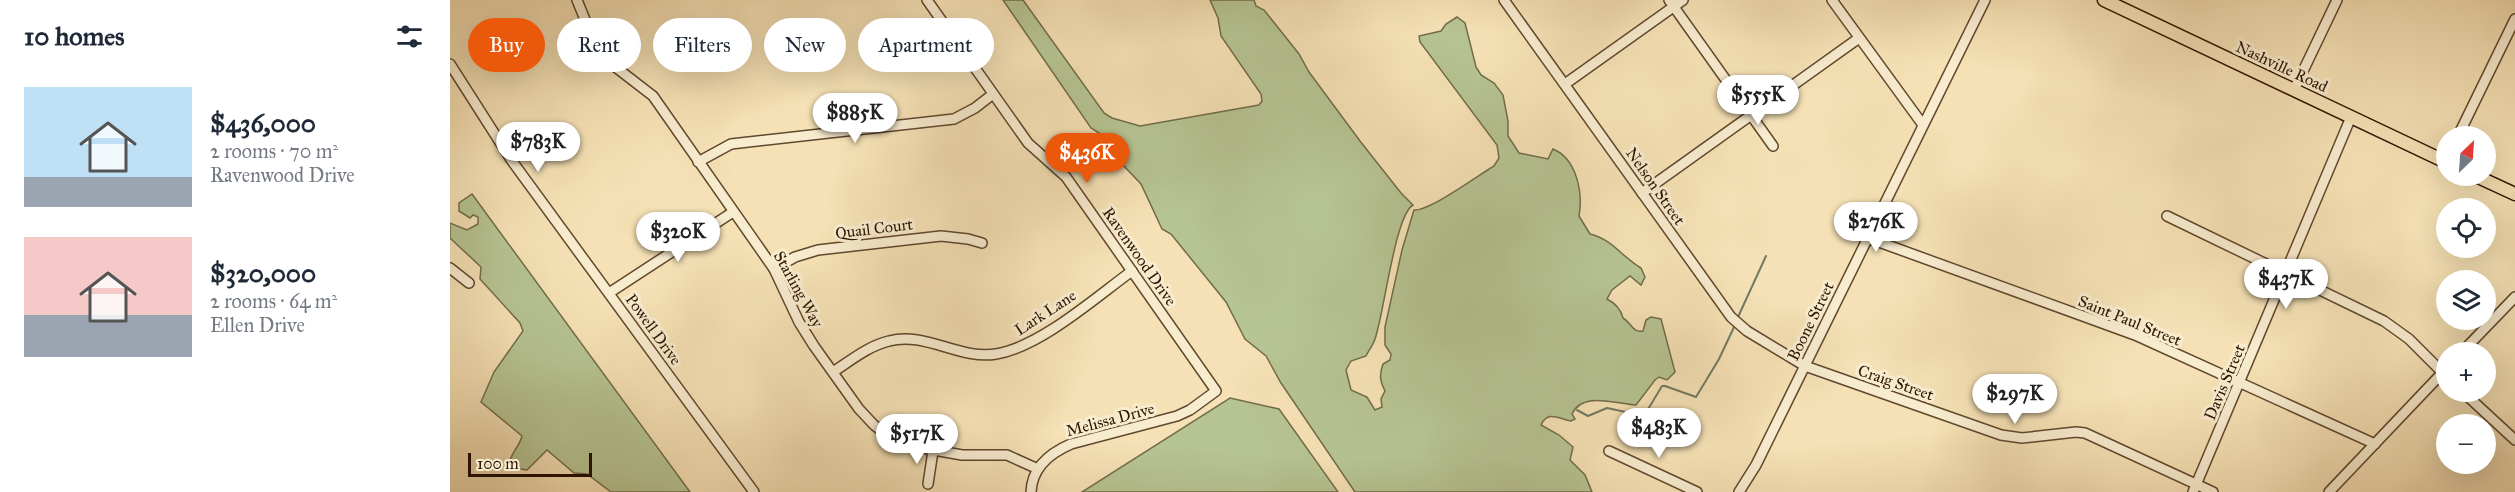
<!DOCTYPE html>
<html lang="en">
<head>
<meta charset="utf-8">
<style>
  :root { --surface:#fff; --page:#f2f2f3; --text:#1f2937; --muted:#747a83; --accent:#ea580c }
  body { margin:0; font-family:"IM FELL Great Primer",serif; background:var(--page); color:var(--text); height:100vh; display:flex; flex-direction:column; font-size:22px; white-space:nowrap }
  * { box-sizing:border-box; margin:0 }
  p { font-size:20px; color:var(--muted) }
  .icon { flex:none; width:33px; height:33px; fill:none; stroke:currentColor; stroke-width:2; stroke-linecap:round; stroke-linejoin:round }
  .map { position:relative; flex:1; overflow:hidden }
  .details { display:flex; flex-direction:column; background:var(--surface); width:450px }
  .details>* { flex:none }
  .top-card { position:absolute; left:18px; top:18px; width:570px; height:54px; display:flex; gap:12px }
  .needle { width:39px; rotate:25deg }
  .tools { position:absolute; left:1986px; top:126px; display:grid; gap:12px }
  .tools a { display:grid; place-items:center; width:60px; height:60px; border-radius:50%; background:var(--surface); box-shadow:0 6px 24px #0002; font-size:30px }
  .scale { position:absolute; left:18px; bottom:15px; width:124px; box-sizing:border-box; padding-left:6px; border:3px solid #2f1401; border-top:0; font-size:16px; line-height:21px; white-space:nowrap; color:#2f1401; -webkit-text-stroke:4px #f8eccf; paint-order:stroke }
  .price { position:absolute; translate:-50% -51px; padding:0 14px; border-radius:21px; background:#fff; color:#222; font-size:20px; line-height:39px; filter:drop-shadow(0 2px 3px #0008) }
  .price::after { content:''; position:absolute; left:50%; top:36px; width:18px; height:14px; margin-left:-9px; background:inherit; clip-path:polygon(0 0,100% 0,50% 100%) }
  .price.on { background:var(--accent); color:#fff }
  ul { padding:0; list-style:none }
  li { display:flex; align-items:center; gap:18px; height:150px; padding:0 24px }
  li span { display:grid; place-items:center; flex:none; width:168px; height:120px; border-radius:0px; color:#555 }
  li>.icon { margin-inline-start:auto }
  span .icon { width:72px; height:72px; fill:#fffc; stroke-width:1 }
  li b { font-size:26px }
  h2 { display:flex; justify-content:space-between; align-items:center; height:72px; padding:0 24px; font-size:26px }
  .pill { padding:0 21px; border-radius:27px; background:var(--surface); box-shadow:0 6px 24px #0002; font-size:21px; line-height:54px }
  .pill.on { background:var(--accent); color:#fff }
  main { display:flex; flex:1; min-height:0 }
  .map>svg:first-child { display:block }
  .green { fill:#b6c492; stroke:#726c4a; stroke-width:1.5 }
  .lines { fill:none; stroke-linecap:round; stroke-linejoin:round }
  .stream { stroke:#717a65; stroke-width:2 }
  .minor-casing { stroke:#60472e; stroke-width:12 }
  .major-casing { stroke:#2f1401; stroke-width:15 }
  .minor { stroke:#f8eccf; stroke-width:9 }
  .major { stroke:#f5e1b5; stroke-width:12 }
  .labels { text-anchor:middle; stroke-width:6; stroke-linejoin:round; paint-order:stroke }
  .street-label { font-size:16px; fill:#2f1401; stroke:#f8eccf }
</style>
</head>
<body>
<main>
<section class="details">
<h2>10 homes<svg class="icon" aria-label="filters" viewBox="0 0 24 24"><path d="M4 7h16M4 17h16"/><circle cx="9" cy="7" r="2"/><circle cx="15" cy="17" r="2"/></svg></h2>
<ul>
<li><span style="background:linear-gradient(#bfe0f5 75%,#9aa5b1 0)"><svg class="icon" aria-label="home" viewBox="0 0 24 24"><path d="M3 11l9-7 9 7M6 9v11h12V9"/></svg></span><div><b>$436,000</b><p>2 rooms · 70 m²</p><p>Ravenwood Drive</p></div></li>
<li><span style="background:linear-gradient(#f6c9c9 65%,#9aa5b1 0)"><svg class="icon" aria-label="home" viewBox="0 0 24 24"><path d="M3 11l9-7 9 7M6 9v11h12V9"/></svg></span><div><b>$320,000</b><p>2 rooms · 64 m²</p><p>Ellen Drive</p></div></li>
</ul>
</section>
<div class="map">
<svg width="2065" height="492" viewBox="0 0 2065 492">
  <rect width="100%" height="100%" fill="#f5e1b5"/>
  <filter id="stains"><feTurbulence type="fractalNoise" baseFrequency=".00333" numOctaves="4"/><feColorMatrix values="0 0 0 0 .2 0 0 0 0 .09 0 0 0 0 .02 0 0 0 .5 -.17"/></filter>
  <radialGradient id="worn" r=".72"><stop offset=".6" stop-color="#630" stop-opacity="0"/><stop offset="1" stop-color="#630" stop-opacity=".3"/></radialGradient>
  <g class="green">
    <path d="M 553,0 L 573,0 L 654,113 L 662,118 L 690,126 L 809,105 L 812,101 L 811,94 L 771,36 L 768,18 L 760,0 L 804,0 L 806,6 L 814,10 L 849,54 L 859,72 L 910,141 L 951,193 L 963,205 C 945,215 934,314 925,339 C 923,345 919,350 916,356 L 901,361 L 896,370 L 901,390 L 917,397 L 925,410 L 932,407 L 931,399 L 935,391 C 930,381 929,375 933,364 L 940,360 L 941,354 L 935,345 L 935,327 L 952,250 L 964,210 C 980,211 1027,176 1044,166 L 1049,158 L 1047,145 L 970,42 L 969,36 L 991,31 L 996,24 L 1007,17 L 1015,23 L 1026,67 L 1031,75 L 1044,83 L 1053,95 L 1058,121 L 1058,136 L 1069,153 L 1098,159 L 1103,149 C 1127,159 1133,193 1129,216 L 1140,234 C 1162,239 1172,257 1191,268 L 1195,277 L 1191,285 L 1180,276 L 1162,290 L 1157,299 C 1165,303 1171,310 1173,318 C 1182,323 1182,333 1193,331 L 1196,320 L 1201,317 L 1211,319 L 1225,372 L 1217,380 L 1209,377 L 1205,380 L 1186,405 C 1167,404 1132,391 1122,414 L 1125,419 L 1121,421 C 1109,419 1098,410 1091,425 L 1109,435 L 1123,447 L 1120,460 L 1135,475 L 1142,492 L 905,492 L 831,383 L 816,356 L 795,339 L 776,302 L 721,234 L 712,229 L 691,184 L 671,163 L 654,136 L 641,128 Z"/>
    <path d="M 22,194 L 240,492 L 161,492 L 137,474 L 124,473 L 97,450 L 77,470 C 44,466 68,453 72,436 L 31,402 L 44,372 L 73,331 L 70,323 L 30,279 L 31,267 L 0,238 L 0,223 L 17,230 L 28,224 L 28,217 L 23,215 L 20,218 L 9,211 L 9,203 Z"/>
    <polygon points="780,398 829,409 888,492 632,492"/>
  </g>
  <g class="lines">
    <g class="stream">
      <polyline points="1288,317 1316,256"/>
      <polyline points="1127,410 1138,416 1157,408 1194,416 1212,386 1215,386 1246,397 1269,359 1285,325"/>
    </g>
    <defs>
      <g id="minor">
        <polyline points="127,0 147,49 155,59 203,96 324,269 349,322 364,346 409,409 424,425 437,435 467,447 512,455 557,455 588,469"/>
        <path d="M 477,0 L 578,143 L 616,177 L 766,391 L 740,410 L 727,416 L 621,444 C 600,453 582,467 581,492"/>
        <polyline points="1054,0 1281,317 1297,331 1355,366 1551,435 1572,438 1626,432 1635,433 1763,492"/>
        <polyline points="1219,0 1323,146"/>
        <polyline points="1382,0 1473,125"/>
        <polyline points="0,64 62,161 304,492"/>
        <polyline points="1115,84 1233,0"/>
        <polyline points="1844,90 1887,0"/>
        <polyline points="2008,136 2065,19"/>
        <polyline points="248,162 281,144 504,119 525,108 543,94"/>
        <polyline points="1192,193 1409,38"/>
        <polyline points="1717,216 1934,321 1959,339 1996,376"/>
        <polyline points="1418,238 1685,335 1925,444"/>
        <polyline points="0,268 19,283"/>
        <polyline points="324,269 345,257 368,250 491,236 518,239 532,243"/>
        <polyline points="159,293 283,212"/>
        <polyline points="2012,352 2065,297"/>
        <path d="M 383,372 C 400,361 418,346 439,341 C 475,331 509,360 546,354 C 590,347 646,297 682,271"/>
        <polyline points="2013,392 2065,440"/>
        <polyline points="1159,451 1247,492"/>
        <polyline points="478,484 483,451"/>
        <polyline points="1289,492 1306,465 1535,0"/>
        <polyline points="1743,492 1901,117"/>
        <polyline points="1879,492 1995,370"/>
      </g>
      <g id="major">
        <polyline points="1654,0 1996,162"/>
        <polyline points="2026,176 2065,194"/>
      </g>
    </defs>
    <use href="#minor" class="minor-casing"/>
    <use href="#major" class="major-casing"/>
    <use href="#minor" class="minor"/>
    <use href="#major" class="major"/>
  </g>
  <g class="labels">
    <g class="street-label">
      <text transform="translate(1832 66) rotate(25)" y="6">Nashville Road</text>
      <text transform="translate(1206 186) rotate(55)" y="6">Nelson Street</text>
      <text transform="translate(424 228) rotate(-7)" y="6">Quail Court</text>
      <text transform="translate(690 256) rotate(55)" y="6">Ravenwood Drive</text>
      <text transform="translate(349 289) rotate(61)" y="6">Starling Way</text>
      <text transform="translate(595 312) rotate(-33)" y="6">Lark Lane</text>
      <text transform="translate(1680 320) rotate(22)" y="6">Saint Paul Street</text>
      <text transform="translate(1360 321) rotate(-64)" y="6">Boone Street</text>
      <text transform="translate(204 329) rotate(54)" y="6">Powell Drive</text>
      <text transform="translate(1446 382) rotate(19)" y="6">Craig Street</text>
      <text transform="translate(1774 382) rotate(-67)" y="6">Davis Street</text>
      <text transform="translate(660 419) rotate(-15)" y="6">Melissa Drive</text>
    </g>
  </g>
  <rect width="100%" height="100%" filter="url(#stains)"/>
  <rect width="100%" height="100%" fill="url(#worn)"/>
</svg>
<div class="tools">
<a><svg class="needle" viewBox="-14 -14 28 28"><path d="M0-13l5 13h-10z" fill="#e53935"/><path d="M0 13l5-13h-10z" fill="#747a83"/></svg></a>
<a><svg class="icon" aria-label="locate" viewBox="0 0 24 24"><circle cx="12" cy="12" r="6"/><path d="M12 2v4M12 18v4M2 12h4M18 12h4"/></svg></a>
<a><svg class="icon" aria-label="layers" viewBox="0 0 24 24"><path d="M12 4l9 5-9 5-9-5zM3 14l9 5 9-5"/></svg></a>
<a>+</a>
<a>−</a>
</div>
<div class="scale">100 m</div>
<b class="price" style="left:1308px;top:126px">$555K</b>
<b class="price" style="left:405px;top:144px">$885K</b>
<b class="price" style="left:88px;top:173px">$783K</b>
<b class="price on" style="left:637px;top:184px">$436K</b>
<b class="price" style="left:1426px;top:253px">$276K</b>
<b class="price" style="left:228px;top:263px">$320K</b>
<b class="price" style="left:1836px;top:310px">$437K</b>
<b class="price" style="left:1565px;top:425px">$297K</b>
<b class="price" style="left:1209px;top:459px">$483K</b>
<b class="price" style="left:467px;top:465px">$517K</b>
<div class="top-card">
<a class="pill on">Buy</a>
<a class="pill">Rent</a>
<a class="pill">Filters</a>
<a class="pill">New</a>
<a class="pill">Apartment</a>
</div>
</div>
</main>
</body>
</html>
